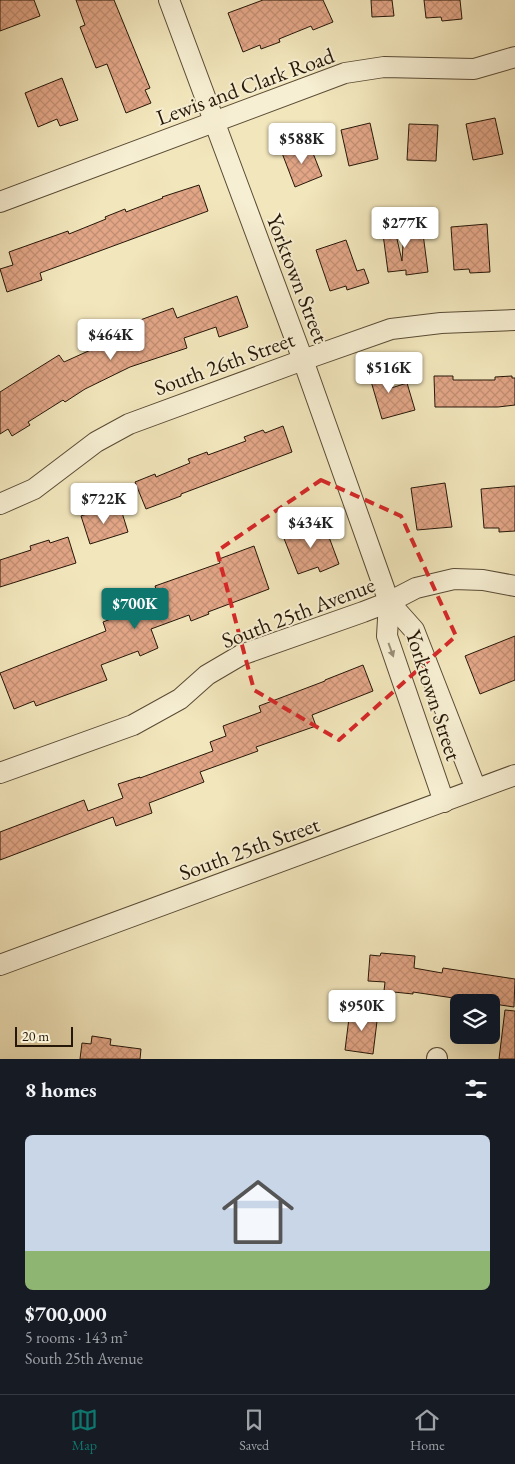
<!DOCTYPE html>
<html lang="en">
<head>
<meta charset="utf-8">
<style>
  :root { --surface:#171b24; --page:#242831; --text:#f1f3f6; --muted:#9ea1a6; --line:#363941; --accent:#0f766e }
  body { margin:0; font-family:"EB Garamond",serif; background:var(--page); color:var(--text); height:100vh; display:flex; flex-direction:column; font-size:19px; white-space:nowrap }
  * { box-sizing:border-box; margin:0 }
  p { font-size:16px; color:var(--muted) }
  .icon { flex:none; width:28px; height:28px; fill:none; stroke:currentColor; stroke-width:2; stroke-linecap:round; stroke-linejoin:round }
  .map { position:relative; height:1059px; overflow:hidden }
  .drawer { display:flex; flex-direction:column; background:var(--surface); flex:1 }
  .drawer>* { flex:none }
  .buttons { position:absolute; left:450px; top:994px; display:grid; gap:10px }
  .buttons a { display:grid; place-items:center; width:50px; height:50px; border-radius:8px; background:var(--surface); box-shadow:0 5px 20px #0002; font-size:25px }
  .scale { position:absolute; left:15px; bottom:12px; width:58px; box-sizing:border-box; padding-left:5px; border:2px solid #261708; border-top:0; font-size:14px; line-height:18px; white-space:nowrap; color:#261708; -webkit-text-stroke:4px #f7efd3; paint-order:stroke }
  .price { position:absolute; translate:-50% -42px; padding:0 11px; border-radius:5px; background:#fff; color:#222; font-size:16px; line-height:32px; filter:drop-shadow(0 1px 2px #0008) }
  .price::after { content:''; position:absolute; left:50%; top:30px; width:15px; height:11px; margin-left:-8px; background:inherit; clip-path:polygon(0 0,100% 0,50% 100%) }
  .price.selected { background:var(--accent); color:#fff }
  ul { padding:0; list-style:none }
  li { display:grid; align-content:center; gap:10px; height:265px; padding:0 25px }
  li+li { border-top:1px solid var(--line) }
  li span { display:grid; place-items:center; height:155px; border-radius:8px; color:#555 }
  li>.icon { margin-inline-start:auto }
  span .icon { width:90px; height:90px; fill:#fffc; stroke-width:1 }
  li b { font-size:21px }
  h2 { display:flex; justify-content:space-between; align-items:center; height:60px; padding:0 25px; font-size:21px }
  .menu { display:flex; justify-content:space-around; align-items:center; height:70px; border-top:1px solid var(--line); background:var(--surface); font-size:14px; color:var(--muted) }
  .menu a { display:grid; justify-items:center; gap:2px }
  .menu .selected { color:var(--accent) }
  .map>svg:first-child { display:block }
  .building { fill:url(#building-cross-hatch); stroke:#261708 }
  .lines { fill:none; stroke-linecap:round; stroke-linejoin:round }
  .minor-casing { stroke:#594b35; stroke-width:22 }
  .minor { stroke:#f7efd3; stroke-width:20 }
  .oneway { fill:#998e78 }
  .marked { fill:none; stroke:#d62828; stroke-width:4; stroke-dasharray:10 6; stroke-linejoin:round }
  .labels { text-anchor:middle; stroke-width:4; stroke-linejoin:round; paint-order:stroke }
  .street-label { font-size:22px; fill:#261708; stroke:#f7efd3 }
</style>
</head>
<body>
<div class="map">
<svg width="515" height="1059" viewBox="0 0 515 1059">
  <defs>
    <pattern id="building-cross-hatch" width="8" height="8" patternUnits="userSpaceOnUse" patternTransform="scale(1.25)"><rect width="8" height="8" fill="#e2a687"/><path d="M0 0l8 8M0 8l8-8" fill="none" stroke="#c28e73"/></pattern>
  </defs>
  <rect width="100%" height="100%" fill="#f2e6bc"/>
  <filter id="stains"><feTurbulence type="fractalNoise" baseFrequency=".004" numOctaves="4"/><feColorMatrix values="0 0 0 0 .2 0 0 0 0 .09 0 0 0 0 .02 0 0 0 .5 -.17"/></filter>
  <radialGradient id="worn" r=".72"><stop offset=".6" stop-color="#630" stop-opacity="0"/><stop offset="1" stop-color="#630" stop-opacity=".3"/></radialGradient>
  <g class="building">
    <polygon points="0,0 34,0 40,16 0,31"/>
    <polygon points="76,0 114,0 150,88 145,90 151,103 126,113 107,64 96,68 80,27 85,25"/>
    <polygon points="263,0 323,0 333,22 313,30 311,26 279,39 280,42 261,49 260,45 243,52 228,13"/>
    <polygon points="371,0 392,0 394,16 372,17"/>
    <polygon points="424,0 460,0 462,19 442,21 441,17 426,18"/>
    <polygon points="62,78 78,120 60,126 57,119 38,127 25,93"/>
    <polygon points="495,118 503,154 473,160 466,124"/>
    <polygon points="370,123 378,159 349,166 341,130"/>
    <polygon points="409,124 438,125 436,161 407,160"/>
    <polygon points="309,143 322,176 295,187 282,153"/>
    <polygon points="199,185 208,211 40,273 42,280 7,292 0,269 13,265 9,252 68,231 69,234 106,219 105,217 125,209 126,212 163,198 162,197"/>
    <polygon points="392,217 402,261 404,228 422,226 428,272 406,275 406,270 388,272 381,219"/>
    <polygon points="487,224 490,272 470,273 469,269 454,270 451,227"/>
    <polygon points="346,240 357,271 364,269 369,283 347,290 346,286 330,291 316,250"/>
    <polygon points="237,296 248,327 219,337 216,327 184,338 187,348 130,367 85,389 65,402 63,400 28,422 30,425 12,436 8,429 0,434 0,392 59,355 64,362 135,330 132,323 173,308 177,318"/>
    <polygon points="377,360 388,389 407,383 415,410 382,419 366,364"/>
    <polygon points="434,376 453,376 453,380 495,380 495,377 512,376 512,378 515,378 515,405 498,407 435,407"/>
    <polygon points="283,426 292,452 181,494 181,496 146,509 135,482 155,474 156,477 190,463 188,459 207,452 208,455 246,441 244,437 263,430 265,433"/>
    <polygon points="445,483 452,527 417,530 411,488"/>
    <polygon points="515,486 515,531 499,532 499,528 484,528 481,489"/>
    <polygon points="120,506 128,532 90,544 81,516 101,509 102,512"/>
    <polygon points="323,521 339,564 320,572 318,567 298,574 283,536"/>
    <polygon points="68,537 76,563 0,587 0,560 31,550 30,546 49,540 50,543"/>
    <polygon points="254,546 269,589 208,612 209,614 191,621 189,615 151,629 158,648 140,656 138,651 101,665 107,680 36,706 34,701 14,709 0,673 106,631 103,622 160,600 155,586 220,563 219,559"/>
    <polygon points="515,636 515,680 480,694 465,656"/>
    <polygon points="363,665 373,691 312,715 316,726 256,747 258,751 200,772 204,782 149,803 152,813 116,826 113,817 0,860 0,832 84,800 88,811 123,798 118,784 140,777 140,778 213,751 210,742 226,736 223,726 261,712 259,706 325,681 325,680"/>
    <polygon points="381,953 415,956 414,968 442,973 443,968 515,979 514,1007 413,992 413,994 384,991 385,982 368,981 370,955 380,956"/>
    <polygon points="350,1010 378,1013 373,1054 345,1050"/>
    <polygon points="505,1010 515,1011 515,1059 499,1059"/>
    <polygon points="92,1036 111,1039 110,1045 141,1049 140,1059 80,1059 82,1043 91,1044"/>
  </g>
  <g class="lines">
    <defs>
      <g id="minor">
        <polyline points="169,0 303,360 389,602 387,636 444,802"/>
        <polyline points="0,202 345,73 384,67 474,69 515,57"/>
        <polyline points="0,504 34,489 96,442 129,424 303,360 391,329 441,323 515,320"/>
        <polyline points="389,602 414,630 476,789"/>
        <polyline points="0,773 133,725 180,699 207,675 241,655 363,612 389,602 416,588 454,579 483,580 515,586"/>
        <polyline points="0,965 515,775"/>
        <polyline points="437,1059 437,1058"/>
      </g>
    </defs>
    <use href="#minor" class="minor-casing"/>
    <use href="#minor" class="minor"/>
  </g>
  <defs><path id="oneway-solid" d="M-6-.8H1V-3.2L6.5 0L1 3.2V.8H-6Z" transform="scale(1.25)"/></defs>
  <use class="oneway" href="#oneway-solid" transform="translate(391 650) rotate(70)"/>
  <path class="marked" d="M 321,480 L 401,516 L 456,636 L 339,740 L 254,690 L 217,551 Z"/>
  <g class="labels">
    <g class="street-label">
      <text transform="translate(245 86) rotate(-20)" y="8">Lewis and Clark Road</text>
      <text transform="translate(298 278) rotate(69)" y="8">Yorktown Street</text>
      <text transform="translate(224 363) rotate(-20)" y="8">South 26th Street</text>
      <text transform="translate(298 612) rotate(-21)" y="8">South 25th Avenue</text>
      <text transform="translate(434 695) rotate(72)" y="8">Yorktown Street</text>
      <text transform="translate(249 848) rotate(-20)" y="8">South 25th Street</text>
    </g>
  </g>
  <rect width="100%" height="100%" filter="url(#stains)"/>
  <rect width="100%" height="100%" fill="url(#worn)"/>
</svg>
<div class="buttons">
<a><svg class="icon" aria-label="layers" viewBox="0 0 24 24"><path d="M12 4l9 5-9 5-9-5zM3 14l9 5 9-5"/></svg></a>
</div>
<div class="scale">20 m</div>
<b class="price" style="left:302px;top:165px">$588K</b>
<b class="price" style="left:405px;top:249px">$277K</b>
<b class="price" style="left:111px;top:361px">$464K</b>
<b class="price" style="left:389px;top:394px">$516K</b>
<b class="price" style="left:104px;top:525px">$722K</b>
<b class="price" style="left:311px;top:549px">$434K</b>
<b class="price selected" style="left:135px;top:630px">$700K</b>
<b class="price" style="left:362px;top:1032px">$950K</b>
</div>
<section class="drawer">
<h2>8 homes<svg class="icon" aria-label="filters" viewBox="0 0 24 24"><path d="M4 7h16M4 17h16"/><circle cx="9" cy="7" r="2"/><circle cx="15" cy="17" r="2"/></svg></h2>
<ul>
<li><span style="background:linear-gradient(#c9d6e8 75%,#8fb573 0)"><svg class="icon" aria-label="home" viewBox="0 0 24 24"><path d="M3 11l9-7 9 7M6 9v11h12V9"/></svg></span><div><b>$700,000</b><p>5 rooms · 143 m²</p><p>South 25th Avenue</p></div></li>
</ul>
</section>
<nav class="menu">
<a class="selected"><svg class="icon" aria-label="map" viewBox="0 0 24 24"><path d="M3 6l6-2 6 2 6-2v14l-6 2-6-2-6 2zM9 4v14M15 6v14"/></svg>Map</a>
<a><svg class="icon" aria-label="saved" viewBox="0 0 24 24"><path d="M7 4h10v16l-5-4-5 4z"/></svg>Saved</a>
<a><svg class="icon" aria-label="home" viewBox="0 0 24 24"><path d="M3 11l9-7 9 7M6 9v11h12V9"/></svg>Home</a>
</nav>
</body>
</html>
